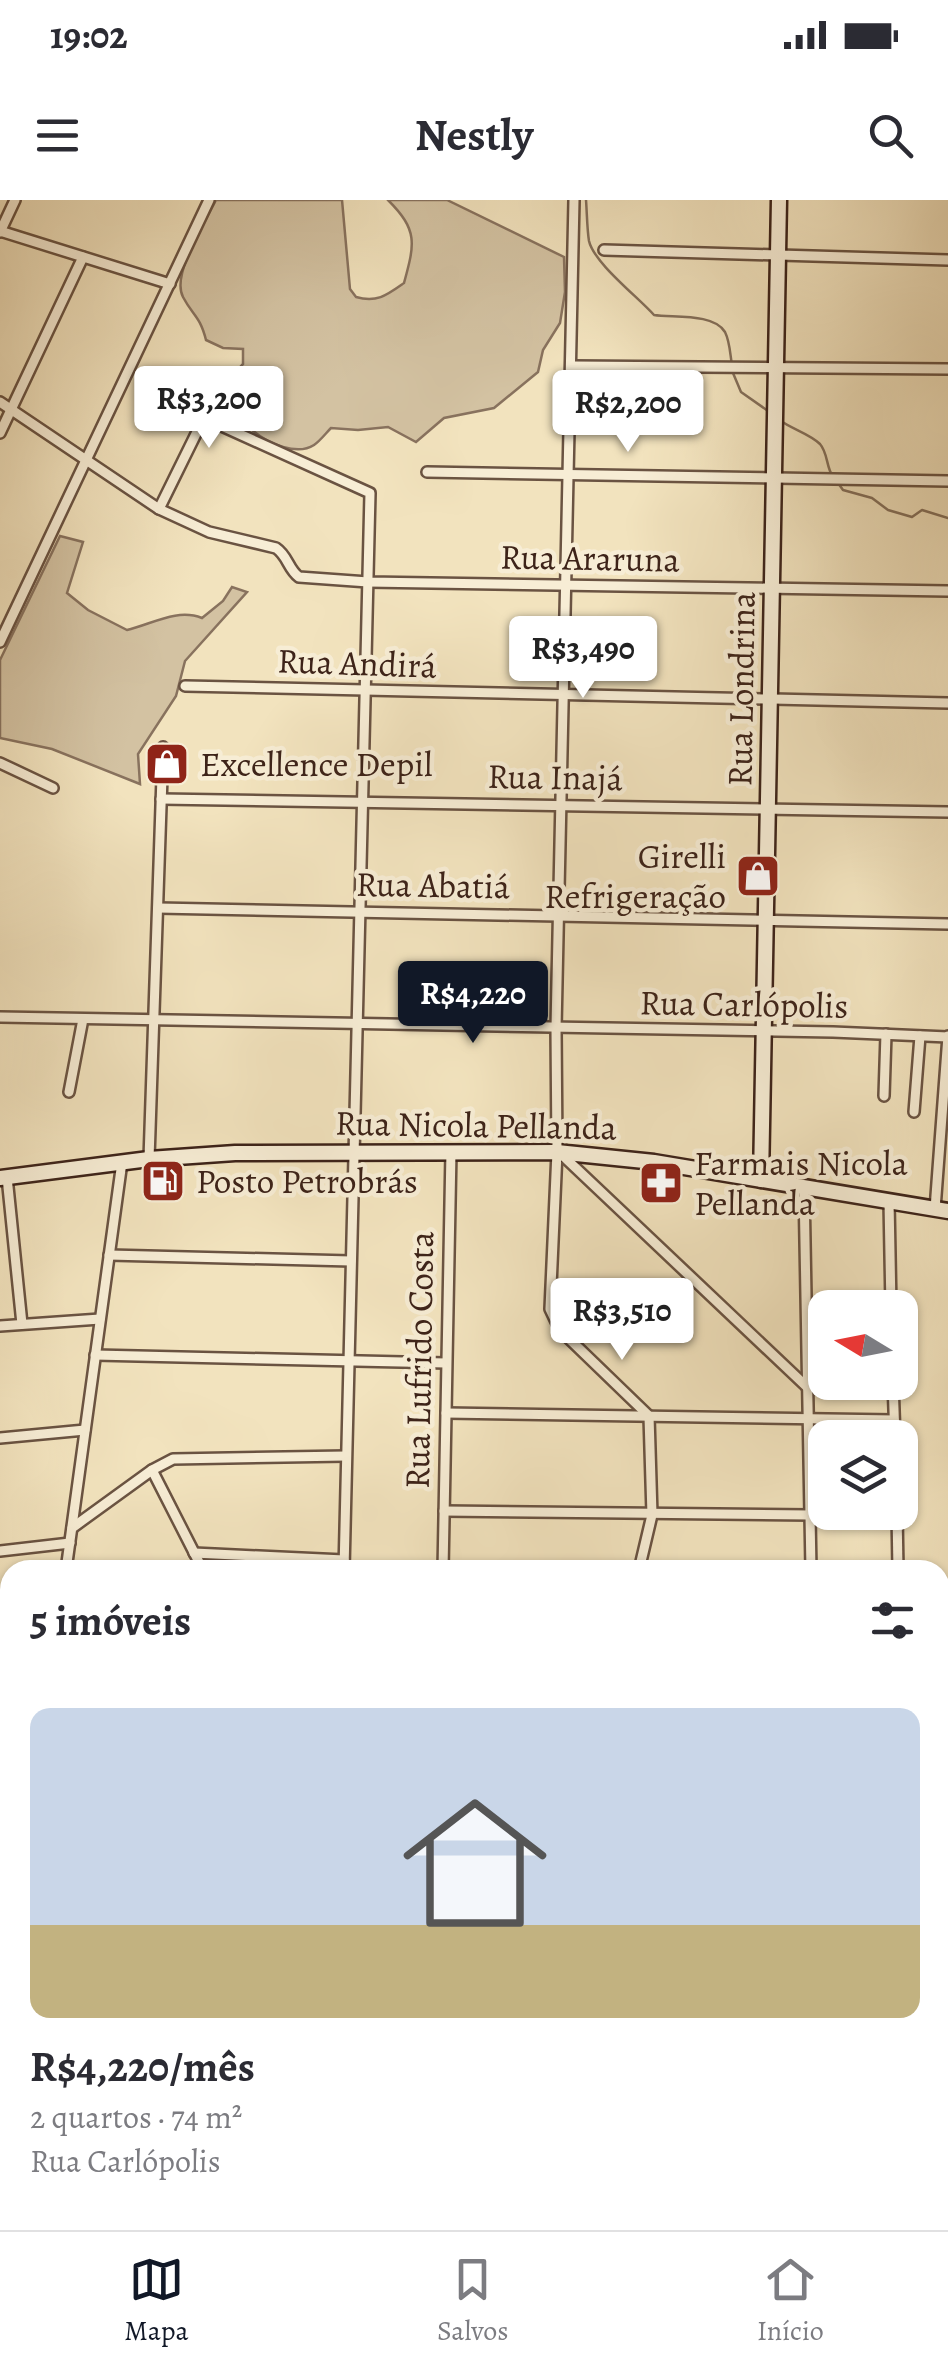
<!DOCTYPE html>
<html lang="pt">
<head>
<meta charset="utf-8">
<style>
  :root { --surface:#fff; --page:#f2f2f3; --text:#2b2b33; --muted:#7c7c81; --line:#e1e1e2; --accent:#111827 }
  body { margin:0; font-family:Alegreya,serif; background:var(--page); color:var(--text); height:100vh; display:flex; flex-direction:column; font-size:38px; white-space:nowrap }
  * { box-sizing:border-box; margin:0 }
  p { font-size:32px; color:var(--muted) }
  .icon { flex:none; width:55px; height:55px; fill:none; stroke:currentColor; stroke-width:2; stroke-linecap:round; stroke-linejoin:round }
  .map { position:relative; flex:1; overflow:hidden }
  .drawer { position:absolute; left:0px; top:1360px; width:950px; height:670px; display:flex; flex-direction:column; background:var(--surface); border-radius:30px 30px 0 0; box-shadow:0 2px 8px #0004 }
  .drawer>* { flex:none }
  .needle { width:65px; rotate:280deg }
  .fabs { position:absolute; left:808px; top:1090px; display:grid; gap:20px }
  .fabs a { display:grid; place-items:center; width:110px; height:110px; border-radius:20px; background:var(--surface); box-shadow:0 2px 8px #0004; font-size:50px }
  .price { position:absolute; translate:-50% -85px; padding:0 22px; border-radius:10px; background:#fff; color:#222; font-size:32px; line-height:65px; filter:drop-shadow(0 2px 5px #0008) }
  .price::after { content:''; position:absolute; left:50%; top:60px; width:30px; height:22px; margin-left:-15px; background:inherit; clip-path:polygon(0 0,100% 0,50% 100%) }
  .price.selected { background:var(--accent); color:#fff }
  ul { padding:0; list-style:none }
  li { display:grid; align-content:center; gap:20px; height:530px; padding:0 30px }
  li+li { border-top:2px solid var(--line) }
  li span { display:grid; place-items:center; height:310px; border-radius:20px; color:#555 }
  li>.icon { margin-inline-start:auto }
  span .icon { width:180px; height:180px; fill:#fffc; stroke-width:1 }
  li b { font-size:42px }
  h2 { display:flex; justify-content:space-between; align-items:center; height:120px; padding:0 30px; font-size:42px }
  .status { display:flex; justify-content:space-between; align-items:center; height:70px; padding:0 50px; background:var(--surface); direction:ltr }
  .status svg { height:28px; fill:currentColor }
  header { display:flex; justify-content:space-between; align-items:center; height:130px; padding:0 30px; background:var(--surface); font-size:45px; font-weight:600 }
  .menu { display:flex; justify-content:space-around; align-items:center; height:140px; border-top:2px solid var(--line); background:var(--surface); font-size:28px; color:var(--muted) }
  .menu a { display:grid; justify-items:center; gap:5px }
  .menu .selected { color:var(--accent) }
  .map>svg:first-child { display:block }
  .green { fill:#d3c2a2; stroke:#88725e; stroke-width:2.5 }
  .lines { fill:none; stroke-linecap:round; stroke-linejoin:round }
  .stream { stroke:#846f5a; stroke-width:2.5 }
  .street-casing { stroke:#6a5342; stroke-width:14 }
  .secondary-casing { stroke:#3d2319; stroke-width:19 }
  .highway-casing { stroke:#3d2319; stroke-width:22 }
  .street { stroke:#f7edd5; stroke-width:9 }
  .secondary { stroke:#f7edd5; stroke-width:14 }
  .highway { stroke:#f2e3be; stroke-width:18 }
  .labels { text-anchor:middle; stroke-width:9; stroke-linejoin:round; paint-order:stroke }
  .street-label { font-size:35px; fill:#3d2319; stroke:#f7edd5 }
  .poi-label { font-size:35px; fill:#3d2319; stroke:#f7edd5; text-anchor:start }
</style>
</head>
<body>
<div class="status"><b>19:02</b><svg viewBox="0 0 49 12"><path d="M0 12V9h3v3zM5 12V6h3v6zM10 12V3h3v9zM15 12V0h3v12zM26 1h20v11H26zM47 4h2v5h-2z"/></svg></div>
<header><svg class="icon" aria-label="menu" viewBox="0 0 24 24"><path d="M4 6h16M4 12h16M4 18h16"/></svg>Nestly<svg class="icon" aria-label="search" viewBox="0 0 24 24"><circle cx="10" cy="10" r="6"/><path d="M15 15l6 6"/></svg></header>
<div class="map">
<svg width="948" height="2030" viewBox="0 0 948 2030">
  <rect width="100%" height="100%" fill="#f2e3be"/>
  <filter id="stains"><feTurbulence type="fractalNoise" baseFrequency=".002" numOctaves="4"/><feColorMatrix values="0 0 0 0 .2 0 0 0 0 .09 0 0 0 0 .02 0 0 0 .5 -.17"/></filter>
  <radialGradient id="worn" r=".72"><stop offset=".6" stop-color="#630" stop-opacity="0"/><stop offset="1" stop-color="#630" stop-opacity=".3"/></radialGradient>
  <g class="green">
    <path d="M 216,0 L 342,0 L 350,89 L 356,97 C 377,103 387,95 404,83 C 415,43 418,30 388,0 L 447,0 L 564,57 L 565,92 L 560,123 L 543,150 L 538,172 L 494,208 L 444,218 L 416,242 L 388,227 L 358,230 L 331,228 C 326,233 320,241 314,245 C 282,266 198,205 243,164 L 243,149 L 223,148 L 206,140 C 200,116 193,116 183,97 C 171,75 205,22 216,0 Z"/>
    <path d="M 60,336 L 83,342 L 67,393 L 88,410 L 127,430 C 152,424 177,408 202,418 L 223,401 L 232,387 L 247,392 L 185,461 L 176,496 L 138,554 L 140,584 L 52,549 L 0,538 L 0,460 Z"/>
    <polygon points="10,1769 10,2020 651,2020 657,2030 0,2030 0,1780"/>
    <polygon points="940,1833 948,1836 948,2014 940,2010"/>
    <polygon points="670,2020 787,2020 772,2030 676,2030"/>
  </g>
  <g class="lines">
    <g class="stream">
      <path d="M 586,0 C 587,13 587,29 589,41 C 594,63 638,97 654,115 C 673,118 714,113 725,132 C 730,142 730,154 732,165"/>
      <polyline points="733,173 741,192 771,213"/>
      <path d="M 781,221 C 792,229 810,234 820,244 C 828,253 826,267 833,277"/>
      <polyline points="838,283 843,290 872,298 888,310 912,317 922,310 948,318"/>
    </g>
    <defs>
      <g id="street">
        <polyline points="574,0 556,828 557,952 550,1109 560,1130 649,1216 652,1315 639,1370"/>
        <polyline points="0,31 170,84"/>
        <polyline points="0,32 15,0"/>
        <polyline points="604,50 948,60"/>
        <polyline points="572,166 948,169"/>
        <path d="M 0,202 L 159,309 L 209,332 L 276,348 C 288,356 288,369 299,377 L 368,382 L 948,391"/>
        <polyline points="204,218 370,293 344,1370"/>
        <polyline points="0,233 83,57"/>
        <polyline points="427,272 948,281"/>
        <polyline points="159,309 225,175"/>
        <polyline points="0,442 209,0"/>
        <polyline points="185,486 948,503"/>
        <polyline points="0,563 53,588"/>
        <polyline points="161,599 948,612"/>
        <polyline points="158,708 948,724"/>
        <polyline points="0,817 833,832 948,837"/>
        <polyline points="69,892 83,819"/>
        <polyline points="884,896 886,834"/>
        <polyline points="914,912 920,836"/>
        <polyline points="561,954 807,1187"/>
        <polyline points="149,959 163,547"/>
        <polyline points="7,977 22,1124"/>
        <polyline points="804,987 811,1370"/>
        <polyline points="889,1001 891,1108"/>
        <polyline points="935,1009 948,836"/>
        <polyline points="109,1055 351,1061"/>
        <polyline points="0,1126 100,1119"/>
        <polyline points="95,1155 446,1163"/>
        <polyline points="893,1182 895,1238"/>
        <polyline points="446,1213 894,1220"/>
        <polyline points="0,1238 85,1230"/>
        <polyline points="152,1270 203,1370"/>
        <polyline points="444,1311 810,1315"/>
        <polyline points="897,1312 898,1370"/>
        <polyline points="72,1328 152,1270 173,1259 346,1256"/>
        <polyline points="0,1351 70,1343"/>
        <polyline points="194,1353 344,1360"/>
        <polyline points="133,1367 135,1370"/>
        <polyline points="66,1370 122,962"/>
        <polyline points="443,1370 451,951"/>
        <polyline points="0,1465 10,1464"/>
        <polyline points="940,1503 948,1503"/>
        <polyline points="940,1621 948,1625"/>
        <polyline points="940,1684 948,1664"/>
        <polyline points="940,1740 942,1741"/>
      </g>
      <g id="secondary">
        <polyline points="0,978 149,959 235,953 557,952 654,962 948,1011"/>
        <polyline points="761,980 779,0"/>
      </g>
      <g id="highway">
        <polyline points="0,1639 10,1643"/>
        <polyline points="940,1768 948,1764"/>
        <polyline points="940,1828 948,1831"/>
        <polyline points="662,2020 668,2030"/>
        <polyline points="850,2020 892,2028"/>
        <polyline points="936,2020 948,2025"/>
        <polyline points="781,2030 803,2020"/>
      </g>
    </defs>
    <use href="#street" class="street-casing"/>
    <use href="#secondary" class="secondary-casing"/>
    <use href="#highway" class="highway-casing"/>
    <use href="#street" class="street"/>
    <use href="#secondary" class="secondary"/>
    <use href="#highway" class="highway"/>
  </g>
  <defs>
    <symbol id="shop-square" viewBox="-11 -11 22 22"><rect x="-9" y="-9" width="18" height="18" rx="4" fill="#8f2418" stroke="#f7edd5"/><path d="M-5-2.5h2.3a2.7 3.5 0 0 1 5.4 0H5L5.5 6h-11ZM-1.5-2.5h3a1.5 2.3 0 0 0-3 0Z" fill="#fff"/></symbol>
    <symbol id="fuel-square" viewBox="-11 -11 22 22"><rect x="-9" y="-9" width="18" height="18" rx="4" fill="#8f2418" stroke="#f7edd5"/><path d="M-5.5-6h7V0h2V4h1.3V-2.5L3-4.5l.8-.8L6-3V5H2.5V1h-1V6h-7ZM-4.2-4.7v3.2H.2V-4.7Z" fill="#fff"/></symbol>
    <symbol id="pharmacy-square" viewBox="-11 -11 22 22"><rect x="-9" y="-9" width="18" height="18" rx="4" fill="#8f2418" stroke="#f7edd5"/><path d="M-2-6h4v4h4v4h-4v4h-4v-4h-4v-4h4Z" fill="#fff"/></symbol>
  </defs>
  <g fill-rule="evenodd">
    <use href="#shop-square" x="142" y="539" width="50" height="50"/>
    <use href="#shop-square" x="733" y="651" width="50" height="50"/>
    <use href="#fuel-square" x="138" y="956" width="50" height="50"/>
    <use href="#pharmacy-square" x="636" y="958" width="50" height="50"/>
  </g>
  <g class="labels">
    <g class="street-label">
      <text transform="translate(590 358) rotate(1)" y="12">Rua Araruna</text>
      <text transform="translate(357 463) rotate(2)" y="12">Rua Andirá</text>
      <text transform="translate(741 489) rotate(-89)" y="12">Rua Londrina</text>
      <text transform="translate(555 577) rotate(1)" y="12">Rua Inajá</text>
      <text transform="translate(433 685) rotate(1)" y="12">Rua Abatiá</text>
      <text transform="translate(744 804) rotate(1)" y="12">Rua Carlópolis</text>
      <text transform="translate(476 925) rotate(1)" y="12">Rua Nicola Pellanda</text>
      <text transform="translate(419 1160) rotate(-89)" y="12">Rua Lufrido Costa</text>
    </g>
    <g class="poi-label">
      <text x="200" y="576">Excellence Depil</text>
      <text x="726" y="668" text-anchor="end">Girelli<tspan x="726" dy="40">Refrigeração</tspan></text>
      <text x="694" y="975">Farmais Nicola<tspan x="694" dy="40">Pellanda</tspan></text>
      <text x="196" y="993">Posto Petrobrás</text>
    </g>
  </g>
  <rect width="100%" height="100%" filter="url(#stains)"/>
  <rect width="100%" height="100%" fill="url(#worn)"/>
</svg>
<div class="fabs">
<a><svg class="needle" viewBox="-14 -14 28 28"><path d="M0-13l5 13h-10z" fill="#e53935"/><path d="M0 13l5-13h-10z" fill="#7c7c81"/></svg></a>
<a><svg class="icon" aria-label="layers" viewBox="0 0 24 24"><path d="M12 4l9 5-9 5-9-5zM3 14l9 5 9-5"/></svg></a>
</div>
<b class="price" style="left:209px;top:251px">R$3,200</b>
<b class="price" style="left:628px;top:255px">R$2,200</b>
<b class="price" style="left:583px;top:501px">R$3,490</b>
<b class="price selected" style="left:473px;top:846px">R$4,220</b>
<b class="price" style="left:622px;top:1163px">R$3,510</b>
<section class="drawer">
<h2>5 imóveis<svg class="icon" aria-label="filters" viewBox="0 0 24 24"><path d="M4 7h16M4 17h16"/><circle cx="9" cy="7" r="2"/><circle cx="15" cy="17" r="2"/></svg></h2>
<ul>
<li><span style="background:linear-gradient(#c9d6e8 70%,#c2b280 0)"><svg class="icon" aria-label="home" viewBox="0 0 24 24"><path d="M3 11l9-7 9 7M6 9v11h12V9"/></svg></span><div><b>R$4,220/mês</b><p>2 quartos · 74 m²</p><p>Rua Carlópolis</p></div></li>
</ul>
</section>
</div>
<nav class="menu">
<a class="selected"><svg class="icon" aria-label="map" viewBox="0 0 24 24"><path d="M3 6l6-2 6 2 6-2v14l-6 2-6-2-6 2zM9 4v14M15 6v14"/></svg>Mapa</a>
<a><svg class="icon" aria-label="saved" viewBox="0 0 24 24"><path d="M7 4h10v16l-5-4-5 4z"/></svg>Salvos</a>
<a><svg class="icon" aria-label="home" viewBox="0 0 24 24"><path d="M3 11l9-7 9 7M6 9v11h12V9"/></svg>Início</a>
</nav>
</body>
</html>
